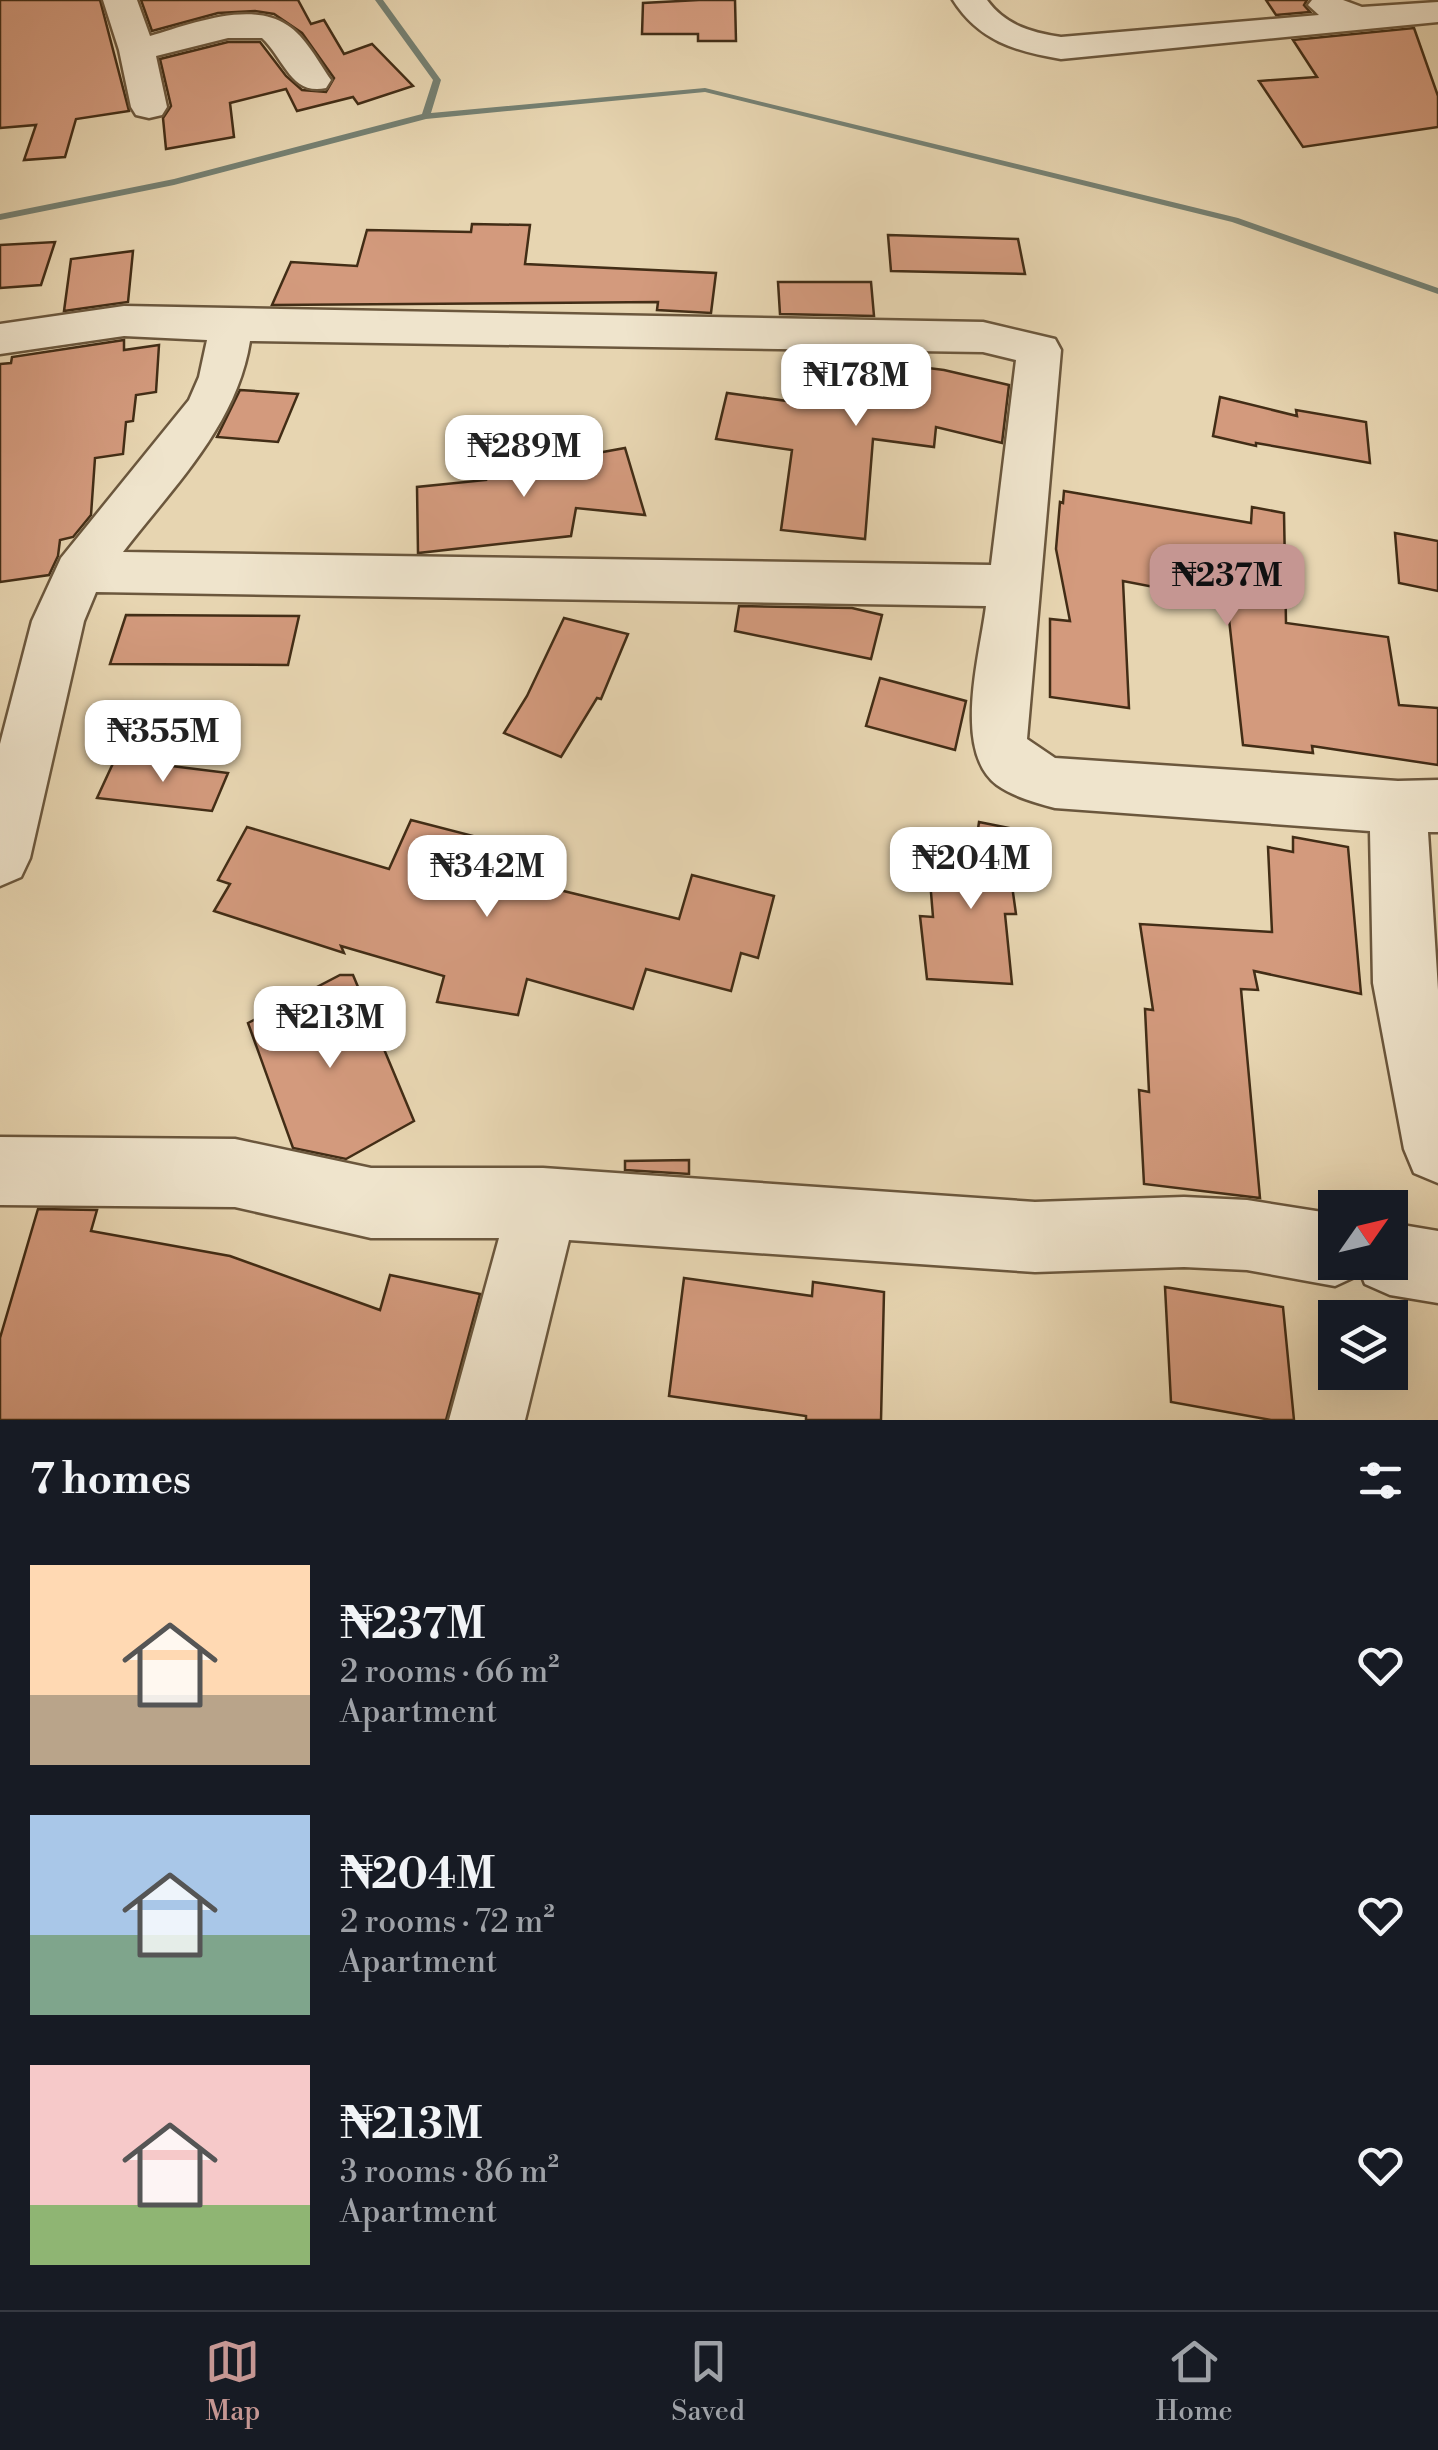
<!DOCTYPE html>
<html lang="en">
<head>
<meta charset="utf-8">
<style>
  :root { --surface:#171b24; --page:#20242c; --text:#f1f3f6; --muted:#9ea1a6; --line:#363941; --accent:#c59692 }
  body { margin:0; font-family:"Libre Bodoni",serif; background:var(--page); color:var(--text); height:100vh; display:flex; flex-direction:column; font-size:38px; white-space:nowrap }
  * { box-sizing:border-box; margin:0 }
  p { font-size:32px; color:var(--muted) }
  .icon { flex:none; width:55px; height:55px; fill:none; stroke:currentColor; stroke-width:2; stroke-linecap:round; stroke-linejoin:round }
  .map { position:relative; height:1420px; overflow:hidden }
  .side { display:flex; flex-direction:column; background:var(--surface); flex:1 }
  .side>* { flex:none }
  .needle { width:65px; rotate:56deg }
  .fabs { position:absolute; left:1318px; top:1190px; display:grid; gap:20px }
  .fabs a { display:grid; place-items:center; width:90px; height:90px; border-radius:0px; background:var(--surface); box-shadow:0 10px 40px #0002; font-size:50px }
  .price { position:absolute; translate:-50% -85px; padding:0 22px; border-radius:20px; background:#fff; color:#222; font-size:32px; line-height:65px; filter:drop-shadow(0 2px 5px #0008) }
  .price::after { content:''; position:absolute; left:50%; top:60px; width:30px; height:22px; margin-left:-15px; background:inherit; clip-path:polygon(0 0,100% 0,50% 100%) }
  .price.current { background:var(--accent); color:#111 }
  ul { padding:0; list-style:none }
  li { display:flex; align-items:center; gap:30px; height:250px; padding:0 30px }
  li span { display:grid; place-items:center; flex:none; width:280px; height:200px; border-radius:0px; color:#555 }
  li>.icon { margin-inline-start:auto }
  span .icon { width:120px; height:120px; fill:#fffc; stroke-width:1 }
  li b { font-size:42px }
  h2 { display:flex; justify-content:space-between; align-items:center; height:120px; padding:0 30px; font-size:42px }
  .dock { display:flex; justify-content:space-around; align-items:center; height:140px; border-top:2px solid var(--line); background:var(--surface); font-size:28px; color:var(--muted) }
  .dock a { display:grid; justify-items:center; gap:5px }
  .dock .current { color:var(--accent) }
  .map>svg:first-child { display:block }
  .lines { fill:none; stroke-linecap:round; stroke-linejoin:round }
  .stream { fill:#758072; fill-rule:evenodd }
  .building { fill:#d39a7d; stroke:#422d16; stroke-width:2.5 }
  .minor-casing { stroke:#6b573d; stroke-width:5 }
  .minor { fill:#efe4cc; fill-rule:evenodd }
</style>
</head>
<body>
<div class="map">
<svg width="1438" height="1420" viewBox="0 0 1438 1420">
  <rect width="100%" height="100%" fill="#e7d5b1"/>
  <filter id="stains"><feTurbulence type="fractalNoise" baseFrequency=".002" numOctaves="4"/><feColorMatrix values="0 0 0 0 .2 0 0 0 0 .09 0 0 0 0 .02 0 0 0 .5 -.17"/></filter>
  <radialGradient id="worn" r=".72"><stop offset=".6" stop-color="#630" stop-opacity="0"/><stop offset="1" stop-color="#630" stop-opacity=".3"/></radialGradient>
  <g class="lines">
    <polygon class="stream" points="375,0 383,0 441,80 431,113 705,88 1238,218 1438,288 1438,294 1232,222 705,92 426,119 174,185 0,220 0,214 174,179 422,114 433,80"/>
  </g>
  <g class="building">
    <polygon points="0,0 100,0 129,111 76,119 65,157 24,160 36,125 0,128"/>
    <polygon points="141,0 298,0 311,24 324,20 344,54 372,44 413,86 358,104 353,97 297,111 286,89 230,103 234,137 166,149 163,118 171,106 160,59 228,42 260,42 286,76 302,90 326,92 334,78 302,33 274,14 255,11 218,13 152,31"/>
    <polygon points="699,0 735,0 736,41 698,41 698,34 642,34 643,3"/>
    <polygon points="1266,0 1307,0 1304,5 1310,12 1276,15"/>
    <polygon points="1414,28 1438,96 1438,127 1303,147 1259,81 1317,77 1293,40"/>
    <polygon points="472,224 530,225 525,264 716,273 711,313 657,310 658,302 272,305 291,262 357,266 367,230 471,232"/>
    <polygon points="888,235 1018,239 1025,274 891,271"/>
    <polygon points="55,242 41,285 0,288 0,245"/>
    <polygon points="133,251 128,302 64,311 71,259"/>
    <polygon points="778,282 871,282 874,316 780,314"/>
    <polygon points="124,340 124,350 159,345 156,392 136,395 133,421 126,422 123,454 95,458 91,515 73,537 60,540 58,556 49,575 0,582 0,364 11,363 12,357"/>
    <polygon points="800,353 879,354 880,362 944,370 1009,385 1002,443 936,427 934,447 873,439 865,539 781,530 792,450 716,439 727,393 795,402"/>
    <polygon points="240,390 298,394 278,442 217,437"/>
    <polygon points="1220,397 1297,416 1296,410 1366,422 1370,463 1256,443 1256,446 1213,436"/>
    <polygon points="540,448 542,463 625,448 645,515 576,508 571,536 418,553 417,487 486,480 484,461 492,460 491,454"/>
    <polygon points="1064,491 1251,523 1252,507 1284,513 1286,623 1388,637 1399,705 1438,708 1438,765 1312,746 1313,753 1243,745 1227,601 1123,581 1129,708 1050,697 1050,619 1070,621 1056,549 1060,502 1063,503"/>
    <polygon points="1395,533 1438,541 1438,591 1399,583"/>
    <polygon points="739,606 852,608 882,615 871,659 735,631"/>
    <polygon points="126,615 299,616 288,665 110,664"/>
    <polygon points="564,618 628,634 601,699 597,698 561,757 504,733 527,696"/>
    <polygon points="880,678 966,701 955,750 866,726"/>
    <polygon points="115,759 228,773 212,811 97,798"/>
    <polygon points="411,820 481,838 472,860 513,870 510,878 679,919 692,875 774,896 758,958 741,953 731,991 646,969 633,1009 527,979 518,1015 437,1002 444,976 341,946 344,953 214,911 230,884 218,880 247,827 389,869"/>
    <polygon points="979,822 1014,829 1009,864 1016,914 1005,914 1012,984 927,979 920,916 933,917 928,856 974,857"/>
    <polygon points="1293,837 1348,847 1361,994 1254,971 1258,990 1241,989 1260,1198 1144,1184 1139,1090 1149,1092 1145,1009 1153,1010 1140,924 1272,932 1268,847 1293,852"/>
    <polygon points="340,975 353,975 414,1121 346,1159 293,1148 248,1023"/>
    <polygon points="689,1160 689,1174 625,1170 625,1161"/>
    <polygon points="38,1209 97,1210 91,1231 230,1256 380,1310 390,1275 480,1294 446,1420 0,1420 0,1338"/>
    <polygon points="684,1278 812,1296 813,1282 884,1292 881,1420 806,1420 806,1416 669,1396"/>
    <polygon points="1165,1287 1283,1307 1294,1420 1271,1420 1171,1402"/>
  </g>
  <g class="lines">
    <defs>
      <g id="minor">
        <path d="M 103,0 L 137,0 L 150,36 C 188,25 250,0 287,25 C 305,36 319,63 331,80 L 326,88 C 291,96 284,58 262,38 L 228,38 L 156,56 L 167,107 L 162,115 L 149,118 L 136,115 L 131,107 L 119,50 Z"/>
        <path d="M 953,0 L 987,0 C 1005,25 1032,33 1061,37 L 1319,15 L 1308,5 L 1312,0 L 1343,0 L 1362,7 L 1438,2 L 1438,22 L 1061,59 C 1015,51 979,41 953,0 Z"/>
        <path d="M 124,306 L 983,322 L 1055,339 L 1061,350 L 1027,739 L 1055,758 L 1398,781 L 1438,780 L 1438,832 L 1428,832 L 1438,990 L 1438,1183 L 1414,1173 L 1404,1149 L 1373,983 L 1370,831 L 1055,808 C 1036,803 1014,797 997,785 C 952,751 980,655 986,606 L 96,592 L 84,621 L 30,858 L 21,877 L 0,886 L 0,744 L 32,621 L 61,558 L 189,400 L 199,377 L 207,340 L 124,336 L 0,354 L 0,324 ZM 250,341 L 983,352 L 1016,360 L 991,565 L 123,552 C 173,487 237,425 250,341 Z"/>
        <polygon points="0,1137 235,1139 371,1168 543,1168 1035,1202 1184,1197 1247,1200 1335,1214 1335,1262 1390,1262 1390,1223 1438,1231 1438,1303 1390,1295 1365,1284 1361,1274 1335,1286 1247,1270 1184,1267 1035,1272 569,1240 525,1420 449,1420 499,1238 371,1238 235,1207 0,1205"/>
      </g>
    </defs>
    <use href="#minor" class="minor-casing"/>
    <use href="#minor" class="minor"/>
  </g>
  <rect width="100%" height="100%" filter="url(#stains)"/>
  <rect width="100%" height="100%" fill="url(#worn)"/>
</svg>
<div class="fabs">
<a><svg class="needle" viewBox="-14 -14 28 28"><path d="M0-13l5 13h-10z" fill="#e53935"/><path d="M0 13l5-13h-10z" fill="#9ea1a6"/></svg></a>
<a><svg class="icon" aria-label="layers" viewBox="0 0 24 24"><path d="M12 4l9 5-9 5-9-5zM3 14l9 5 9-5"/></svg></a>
</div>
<b class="price" style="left:856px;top:429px">₦178M</b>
<b class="price" style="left:524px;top:500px">₦289M</b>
<b class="price current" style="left:1227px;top:629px">₦237M</b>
<b class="price" style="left:163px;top:785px">₦355M</b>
<b class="price" style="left:971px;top:912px">₦204M</b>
<b class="price" style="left:487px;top:920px">₦342M</b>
<b class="price" style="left:330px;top:1071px">₦213M</b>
</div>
<section class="side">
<h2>7 homes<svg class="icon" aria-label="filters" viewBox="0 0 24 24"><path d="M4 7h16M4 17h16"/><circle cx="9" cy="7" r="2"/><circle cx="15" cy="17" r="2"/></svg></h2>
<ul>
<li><span style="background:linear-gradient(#ffd9b3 65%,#b9a48a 0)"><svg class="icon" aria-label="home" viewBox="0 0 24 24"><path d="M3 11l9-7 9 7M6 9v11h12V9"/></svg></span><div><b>₦237M</b><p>2 rooms · 66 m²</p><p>Apartment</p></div><svg class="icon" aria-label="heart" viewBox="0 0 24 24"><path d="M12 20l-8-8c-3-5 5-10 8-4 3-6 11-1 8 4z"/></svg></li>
<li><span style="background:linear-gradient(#a9c7e8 60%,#7fa58c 0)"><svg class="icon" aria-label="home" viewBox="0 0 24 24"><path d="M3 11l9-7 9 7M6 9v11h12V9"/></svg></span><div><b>₦204M</b><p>2 rooms · 72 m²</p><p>Apartment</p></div><svg class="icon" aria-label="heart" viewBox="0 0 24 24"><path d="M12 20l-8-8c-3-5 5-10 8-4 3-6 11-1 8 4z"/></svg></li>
<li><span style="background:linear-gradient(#f6c9c9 70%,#8fb573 0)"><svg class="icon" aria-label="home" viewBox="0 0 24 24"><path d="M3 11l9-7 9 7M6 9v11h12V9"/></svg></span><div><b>₦213M</b><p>3 rooms · 86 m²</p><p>Apartment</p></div><svg class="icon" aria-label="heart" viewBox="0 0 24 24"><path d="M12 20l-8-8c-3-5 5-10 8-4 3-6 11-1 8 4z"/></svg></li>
</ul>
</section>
<nav class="dock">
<a class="current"><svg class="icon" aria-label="map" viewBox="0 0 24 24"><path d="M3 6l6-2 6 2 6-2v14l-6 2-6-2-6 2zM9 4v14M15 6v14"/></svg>Map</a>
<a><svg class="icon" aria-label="saved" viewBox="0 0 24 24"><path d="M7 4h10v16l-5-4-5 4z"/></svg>Saved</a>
<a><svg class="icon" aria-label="home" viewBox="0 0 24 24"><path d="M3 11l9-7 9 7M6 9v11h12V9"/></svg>Home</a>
</nav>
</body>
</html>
